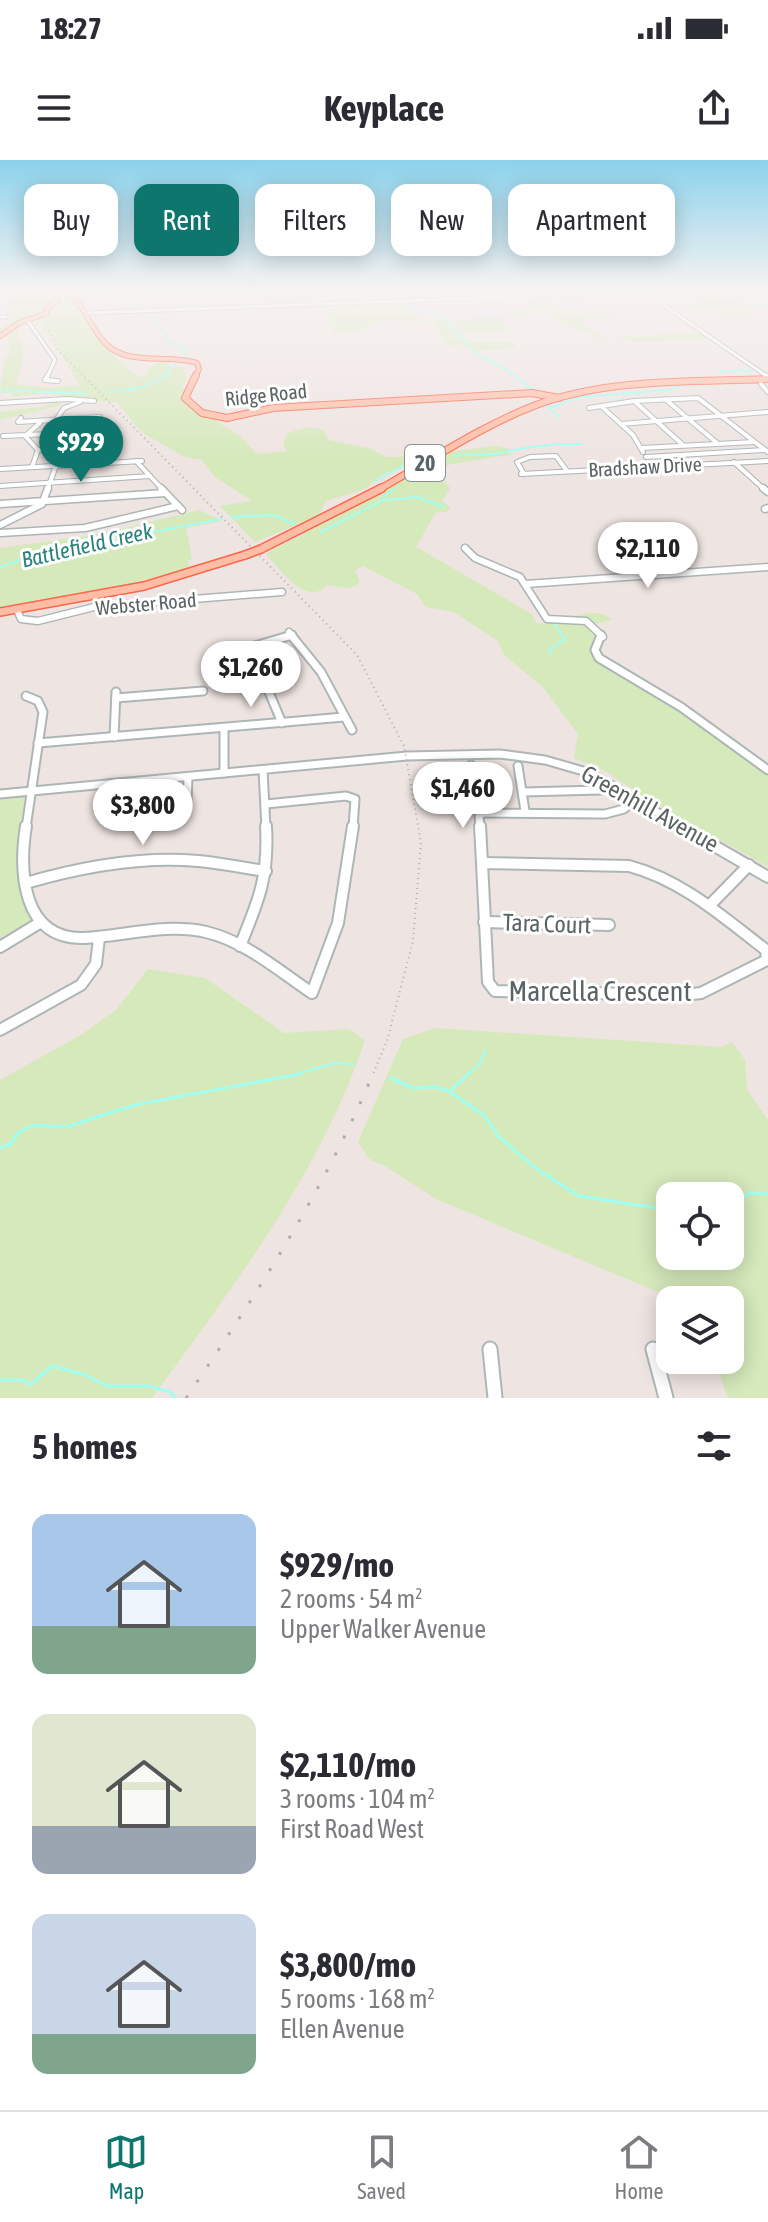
<!DOCTYPE html>
<html lang="en">
<head>
<meta charset="utf-8">
<style>
  :root { --surface:#fff; --page:#f2f2f3; --text:#2b2b33; --muted:#7c7c81; --line:#e1e1e2; --accent:#0f766e }
  body { margin:0; font-family:"Asap Condensed",sans-serif; background:var(--page); color:var(--text); height:100vh; display:flex; flex-direction:column; font-size:30px; white-space:nowrap }
  * { box-sizing:border-box; margin:0 }
  p { font-size:26px; color:var(--muted) }
  .icon { flex:none; width:44px; height:44px; fill:none; stroke:currentColor; stroke-width:2; stroke-linecap:round; stroke-linejoin:round }
  .map { position:relative; height:1238px; overflow:hidden }
  .side { display:flex; flex-direction:column; background:var(--surface); flex:1 }
  .side>* { flex:none }
  .guide { position:absolute; left:24px; top:24px; width:720px; height:72px; display:flex; gap:16px }
  .controls { position:absolute; left:656px; top:1022px; display:grid; gap:16px }
  .controls a { display:grid; place-items:center; width:88px; height:88px; border-radius:16px; background:var(--surface); box-shadow:0 4px 20px #0003; font-size:40px }
  .price { position:absolute; translate:-50% -68px; padding:0 18px; border-radius:28px; background:#fff; color:#222; font-size:26px; line-height:52px; filter:drop-shadow(0 2px 4px #0008) }
  .price::after { content:''; position:absolute; left:50%; top:48px; width:24px; height:18px; margin-left:-12px; background:inherit; clip-path:polygon(0 0,100% 0,50% 100%) }
  .price.on { background:var(--accent); color:#fff }
  ul { padding:0; list-style:none }
  li { display:flex; align-items:center; gap:24px; height:200px; padding:0 32px }
  li span { display:grid; place-items:center; flex:none; width:224px; height:160px; border-radius:16px; color:#555 }
  li>.icon { margin-inline-start:auto }
  span .icon { width:96px; height:96px; fill:#fffc; stroke-width:1 }
  li b { font-size:34px }
  h2 { display:flex; justify-content:space-between; align-items:center; height:96px; padding:0 32px; font-size:34px }
  .chip { padding:0 28px; border-radius:16px; background:var(--surface); box-shadow:0 4px 20px #0003; font-size:28px; line-height:72px }
  .chip.on { background:var(--accent); color:#fff }
  .status { display:flex; justify-content:space-between; align-items:center; height:56px; padding:0 40px; background:var(--surface); direction:ltr }
  .status svg { height:22px; fill:currentColor }
  header { display:flex; justify-content:space-between; align-items:center; height:104px; padding:0 32px; background:var(--surface); font-size:36px; font-weight:700 }
  .menu { display:flex; justify-content:space-around; align-items:center; height:112px; border-top:2px solid var(--line); background:var(--surface); font-size:22px; color:var(--muted) }
  .menu a { display:grid; justify-items:center; gap:4px }
  .menu .on { color:var(--accent) }
  .map>svg:first-child { display:block }
  .green { fill:#d5e9bb; fill-rule:evenodd }
  .lines { fill:none; stroke-linecap:round; stroke-linejoin:round }
  .stream-far1 { stroke:#a1fff2; stroke-width:2 }
  .stream { stroke:#a1fff2; stroke-width:3 }
  .minor-far5-casing { stroke:#adb6b6; stroke-width:5 }
  .minor-far4-casing { stroke:#adb6b6; stroke-width:6 }
  .minor-far3-casing { stroke:#adb6b6; stroke-width:9 }
  .minor-far2-casing { stroke:#adb6b6; stroke-width:11 }
  .minor-far1-casing { stroke:#adb6b6; stroke-width:14 }
  .minor-casing { stroke:#adb6b6; stroke-width:17 }
  .major-far2-casing { stroke:#fe654b; stroke-width:6 }
  .major-far1-casing { stroke:#fe654b; stroke-width:8 }
  .major-casing { stroke:#fe654b; stroke-width:10 }
  .minor-far5 { stroke:#fff; stroke-width:3 }
  .minor-far4 { stroke:#fff; stroke-width:4 }
  .minor-far3 { stroke:#fff; stroke-width:6 }
  .minor-far2 { stroke:#fff; stroke-width:7 }
  .minor-far1 { stroke:#fff; stroke-width:10 }
  .minor { stroke:#fff; stroke-width:13 }
  .major-far2 { stroke:#ffbda6; stroke-width:4 }
  .major-far1 { stroke:#ffbda6; stroke-width:6 }
  .major { stroke:#ffbda6; stroke-width:7 }
  .rail-far1 { stroke:#adafaf; stroke-width:2; stroke-dasharray:1 4; stroke-linecap:butt }
  .rail { stroke:#adafaf; stroke-width:3; stroke-dasharray:3 16; stroke-linecap:butt }
  .major-bridge-casing { stroke:#fe654b; stroke-width:10; stroke-linecap:butt }
  .major-bridge { stroke:#ffbda6; stroke-width:7 }
  .labels { text-anchor:middle; stroke-width:6; stroke-linejoin:round; paint-order:stroke }
  .far-street-label { font-size:20px; fill:#5a6464; stroke:#fff }
  .shield { fill:#fff; stroke:#8c9292; stroke-width:2 }
  .shield-label { font-size:22px; font-weight:bold; fill:#5a6464 }
  .far-water-label { font-size:22px; font-style:italic; fill:#29827c; stroke:#fff }
  .street-label { font-size:24px; fill:#5a6464; stroke:#fff }
  .near-street-label { font-size:28px; fill:#5a6464; stroke:#fff }
</style>
</head>
<body>
<div class="status"><b>18:27</b><svg viewBox="0 0 49 12"><path d="M0 12V9h3v3zM5 12V6h3v6zM10 12V3h3v9zM15 12V0h3v12zM26 1h20v11H26zM47 4h2v5h-2z"/></svg></div>
<header><svg class="icon" aria-label="menu" viewBox="0 0 24 24"><path d="M4 6h16M4 12h16M4 18h16"/></svg>Keyplace<svg class="icon" aria-label="share" viewBox="0 0 24 24"><path d="M12 15V3M7 8l5-5 5 5M5 13v7h14v-7"/></svg></header>
<div class="map">
<svg width="768" height="1238" viewBox="0 0 768 1238">
  <rect width="100%" height="100%" fill="#eee4e1"/>
  <g class="green">
    <path d="M 4,129 C 20,129 53,125 66,130 C 85,138 87,158 97,174 C 107,190 125,207 140,218 L 145,216 C 150,205 156,201 169,202 L 170,209 L 182,206 L 187,219 L 182,227 L 187,230 L 184,238 L 193,249 L 221,259 L 217,261 L 219,263 L 240,276 L 257,294 L 287,291 L 283,285 L 287,273 L 308,267 L 323,270 L 329,280 L 369,288 L 386,297 L 400,297 L 433,290 L 433,293 L 380,316 L 365,329 L 326,341 L 319,355 L 255,382 L 220,346 L 252,341 L 215,317 L 202,300 L 184,297 L 140,271 L 117,242 L 65,240 L 58,241 L 61,245 L 58,246 L 0,260 L 0,252 L 47,246 L 63,236 L 43,233 L 14,237 L 12,233 L 0,233 L 4,201 L 9,195 L 9,178 L 0,176 L 0,169 L 14,158 ZM 29,160 L 47,172 L 80,225 L 48,228 L 16,224 C 21,207 28,193 17,176 L 20,168 L 16,163 Z"/>
    <polygon points="329,129 516,129 564,149 586,153 623,154 586,160 585,166 605,177 602,178 561,163 551,152 510,157 506,152 541,147 500,136 413,140 419,159 450,160 468,182 511,182 517,188 470,191 463,185 446,185 434,162 380,161 361,171 334,174 325,145 329,143"/>
    <polygon points="637,129 706,129 702,130 757,146 749,150 758,156 722,158 714,152 675,150 690,148 689,145 699,142 653,137 691,135 676,131 528,135"/>
    <polygon points="498,157 511,171 465,173 453,160"/>
    <polygon points="703,173 714,180 629,182 620,177"/>
    <path d="M 497,286 L 510,289 L 505,292 L 515,294 L 451,304 L 436,311 L 450,328 L 442,341 L 450,347 L 447,352 L 436,352 L 416,387 L 532,454 L 536,463 C 557,467 592,441 612,460 L 594,464 L 600,477 L 590,493 L 720,575 L 768,609 L 768,707 L 642,636 L 607,612 L 574,598 L 578,574 L 543,527 L 504,495 L 498,481 L 454,452 L 426,447 L 417,434 L 363,406 L 355,410 L 360,422 C 349,432 340,426 327,425 C 306,448 280,409 266,394 L 453,291 Z"/>
    <polygon points="199,350 222,361 186,368 192,400 188,400 189,408 107,431 0,450 0,388 101,374"/>
    <path d="M 25,635 C 19,675 13,720 34,756 L 28,764 L 0,778 L 0,637 Z"/>
    <path d="M 148,809 L 205,818 L 284,873 L 349,869 L 365,880 C 321,1012 233,1127 152,1238 L 0,1238 L 0,920 L 81,875 L 117,849 Z"/>
    <path d="M 435,868 L 722,887 L 732,882 L 745,900 L 747,930 L 768,960 L 768,1238 L 728,1238 L 714,1200 L 730,1200 L 730,1140 L 677,1140 L 436,1039 L 385,1006 L 369,999 L 358,982 L 403,879 ZM 730,1036 L 730,1096 L 670,1096 L 670,1036 Z"/>
  </g>
  <g class="lines">
    <g class="stream-far1">
      <polyline points="122,129 141,151"/>
      <polyline points="389,129 401,135 447,129"/>
      <polyline points="483,129 510,133 518,129"/>
      <polyline points="557,129 593,129"/>
      <polyline points="724,130 768,148"/>
      <polyline points="406,143 414,152 442,154 476,194 505,209 535,231"/>
      <polyline points="407,144 416,146"/>
      <polyline points="145,152 168,176 166,179 186,190 184,198"/>
      <polyline points="719,218 721,211 751,211"/>
      <polyline points="0,230 86,234"/>
      <polyline points="109,232 140,228 169,215 170,208 179,202"/>
      <polyline points="547,245 559,257"/>
      <polyline points="549,248 580,237 668,230 682,225"/>
      <path d="M 455,296 C 470,293 485,296 499,293 C 530,287 550,283 582,284"/>
      <polyline points="376,321 406,304"/>
      <polyline points="388,340 417,337 444,347"/>
      <polyline points="231,357 273,355 295,364"/>
      <polyline points="321,372 385,339 384,336 394,329"/>
      <polyline points="0,407 36,394 59,390 76,392 131,376 222,359"/>
      <polyline points="550,494 552,487 565,479 554,464"/>
      <polyline points="290,916 335,903 354,904"/>
      <polyline points="466,916 479,904 486,890"/>
    </g>
    <g class="stream">
      <polyline points="390,918 413,928 437,927 448,931 484,955 499,977 538,1010 579,1036 670,1050"/>
      <polyline points="451,930 468,914"/>
      <polyline points="0,988 10,984 19,972 35,965 66,967 135,945 300,914"/>
      <polyline points="730,1044 751,1033 768,1034"/>
      <polyline points="0,1220 23,1220 30,1225 52,1206 85,1215 107,1226 149,1226 170,1232 176,1238"/>
    </g>
    <defs>
      <g id="minor-far5">
        <polyline points="643,131 768,217"/>
        <polyline points="88,153 711,129"/>
        <polyline points="0,157 6,157"/>
        <polyline points="27,160 55,200 47,217"/>
      </g>
      <g id="minor-far4">
        <polyline points="48,215 45,220 58,221"/>
        <polyline points="765,215 768,217"/>
        <polyline points="761,224 768,232"/>
        <polyline points="665,239 717,283"/>
        <polyline points="634,241 683,285"/>
        <polyline points="0,243 67,239 94,241"/>
        <polyline points="601,246 633,275 643,292"/>
        <polyline points="589,248 634,241 698,238 768,292"/>
        <polyline points="21,258 18,262 100,257"/>
        <polyline points="56,260 64,248 80,242"/>
        <polyline points="621,264 768,252"/>
        <polyline points="3,276 97,272"/>
        <polyline points="642,288 754,282"/>
        <polyline points="38,290 111,286"/>
        <polyline points="646,297 765,290"/>
        <polyline points="136,301 163,330"/>
        <polyline points="734,302 765,330"/>
        <polyline points="32,307 38,290 25,276 40,263"/>
        <polyline points="0,309 142,301"/>
        <polyline points="521,314 768,301"/>
        <polyline points="524,314 517,302 530,297 556,296 567,311"/>
        <polyline points="0,326 150,316"/>
        <polyline points="47,330 56,306"/>
      </g>
      <g id="minor-far3">
        <polyline points="161,328 182,350"/>
        <polyline points="763,328 768,332"/>
        <polyline points="0,344 165,333"/>
        <polyline points="765,349 768,348"/>
        <polyline points="0,365 42,344 48,328"/>
        <polyline points="0,373 85,368 178,346"/>
        <polyline points="465,388 475,398 520,417 547,459 586,461 603,477"/>
        <polyline points="526,424 768,407"/>
        <polyline points="17,450 21,459 38,461 94,447 282,432"/>
        <polyline points="289,472 293,477"/>
        <polyline points="286,477 292,475"/>
      </g>
      <g id="minor-far2">
        <polyline points="291,475 321,512 352,570"/>
        <polyline points="601,475 595,490 599,498 681,547 768,610"/>
        <polyline points="116,538 203,531"/>
        <polyline points="282,563 269,532 241,490 292,475"/>
        <polyline points="224,568 224,613"/>
        <polyline points="114,577 116,532"/>
        <polyline points="38,583 344,557"/>
        <polyline points="471,605 473,642 482,653"/>
        <polyline points="518,606 525,651"/>
        <polyline points="263,610 266,668"/>
        <polyline points="436,617 471,617"/>
        <polyline points="523,632 601,630"/>
        <polyline points="0,634 407,596 500,594 545,600 590,613 684,668"/>
        <polyline points="187,644 188,617"/>
        <polyline points="266,644 346,636 355,639 353,668"/>
        <polyline points="107,653 111,624"/>
        <polyline points="482,653 605,654 624,649 635,639"/>
        <polyline points="26,668 43,552 38,541 26,536"/>
        <polyline points="480,668 479,656 482,653"/>
      </g>
      <g id="minor-far1">
        <path d="M 26,666 C 19,710 21,780 84,778 C 125,776 165,763 206,772 C 245,781 279,811 312,833 L 338,763 L 353,666"/>
        <polyline points="480,666 482,703"/>
        <polyline points="680,666 768,717"/>
        <path d="M 482,703 L 629,706 C 682,720 723,757 766,790 L 767,800 L 701,833 L 685,835 L 495,831 L 488,822 Z"/>
        <path d="M 26,723 C 81,707 141,696 198,701 C 221,703 243,708 266,711"/>
        <polyline points="709,746 749,705"/>
        <polyline points="484,762 609,765"/>
        <path d="M 240,786 C 259,740 269,716 266,666"/>
        <polyline points="0,787 41,762"/>
        <polyline points="0,870 81,825 96,804 99,778"/>
      </g>
      <g id="minor">
        <polyline points="490,1189 495,1238"/>
        <polyline points="653,1189 666,1238"/>
      </g>
      <g id="major-far2">
        <path d="M 68,129 C 84,146 91,169 107,185 C 129,206 170,194 197,203 L 199,209 L 195,217"/>
        <polyline points="0,176 19,163 47,153 47,148 57,141 58,129"/>
      </g>
      <g id="major-far1">
        <polyline points="196,215 185,238 202,253 227,258 273,248 532,233 559,238"/>
        <path d="M 378,330 C 430,301 481,266 536,245 C 609,218 692,222 768,219"/>
      </g>
      <g id="major">
        <polyline points="261,389 382,328"/>
        <polyline points="0,452 144,426 245,395"/>
      </g>
    </defs>
    <use href="#minor-far5" class="minor-far5-casing"/>
    <use href="#minor-far4" class="minor-far4-casing"/>
    <use href="#minor-far3" class="minor-far3-casing"/>
    <use href="#minor-far2" class="minor-far2-casing"/>
    <use href="#minor-far1" class="minor-far1-casing"/>
    <use href="#minor" class="minor-casing"/>
    <use href="#major-far2" class="major-far2-casing"/>
    <use href="#major-far1" class="major-far1-casing"/>
    <use href="#major" class="major-casing"/>
    <use href="#minor-far5" class="minor-far5"/>
    <use href="#minor-far4" class="minor-far4"/>
    <use href="#minor-far3" class="minor-far3"/>
    <use href="#minor-far2" class="minor-far2"/>
    <use href="#minor-far1" class="minor-far1"/>
    <use href="#minor" class="minor"/>
    <use href="#major-far2" class="major-far2"/>
    <use href="#major-far1" class="major-far1"/>
    <use href="#major" class="major"/>
    <polyline class="rail-far1" points="31,129 57,189 357,495 404,586 421,683 413,781 387,881 372,916"/>
    <path class="rail" d="M 186,1238 C 257,1134 324,1030 373,914"/>
    <defs>
      <polyline id="major-bridge" points="245,395 261,389"/>
    </defs>
    <use href="#major-bridge" class="major-bridge-casing"/>
    <use href="#major-bridge" class="major-bridge"/>
  </g>
  <linearGradient id="sky" x2="0" y2="1"><stop stop-color="#8bd2ec"/><stop offset="0.43" stop-color="#f7f3f2"/><stop offset="1" stop-color="#f7f3f2" stop-opacity="0"/></linearGradient>
  <rect width="768" height="302" fill="url(#sky)"/>
  <g class="labels">
    <g class="far-street-label">
      <text transform="translate(266 235) rotate(-6)" y="7">Ridge Road</text>
      <text transform="translate(645 307) rotate(-3)" y="7">Bradshaw Drive</text>
      <text transform="translate(146 444) rotate(-5)" y="7">Webster Road</text>
    </g>
    <rect class="shield" x="405" y="285" width="40" height="36" rx="6"/>
    <g class="shield-label">
      <text x="425" y="311">20</text>
    </g>
    <g class="far-water-label">
      <text transform="translate(87 385) rotate(-13)" y="8">Battlefield Creek</text>
    </g>
    <g class="street-label">
      <text transform="translate(650 649) rotate(29)" y="8">Greenhill Avenue</text>
      <text transform="translate(547 764) rotate(2)" y="8">Tara Court</text>
    </g>
    <g class="near-street-label">
      <text x="600" y="841">Marcella Crescent</text>
    </g>
  </g>
</svg>
<div class="controls">
<a><svg class="icon" aria-label="locate" viewBox="0 0 24 24"><circle cx="12" cy="12" r="6"/><path d="M12 2v4M12 18v4M2 12h4M18 12h4"/></svg></a>
<a><svg class="icon" aria-label="layers" viewBox="0 0 24 24"><path d="M12 4l9 5-9 5-9-5zM3 14l9 5 9-5"/></svg></a>
</div>
<b class="price on" style="left:81px;top:324px">$929</b>
<b class="price" style="left:648px;top:430px">$2,110</b>
<b class="price" style="left:251px;top:549px">$1,260</b>
<b class="price" style="left:463px;top:670px">$1,460</b>
<b class="price" style="left:143px;top:687px">$3,800</b>
<div class="guide">
<a class="chip">Buy</a>
<a class="chip on">Rent</a>
<a class="chip">Filters</a>
<a class="chip">New</a>
<a class="chip">Apartment</a>
</div>
</div>
<section class="side">
<h2>5 homes<svg class="icon" aria-label="filters" viewBox="0 0 24 24"><path d="M4 7h16M4 17h16"/><circle cx="9" cy="7" r="2"/><circle cx="15" cy="17" r="2"/></svg></h2>
<ul>
<li><span style="background:linear-gradient(#a9c7e8 70%,#7fa58c 0)"><svg class="icon" aria-label="home" viewBox="0 0 24 24"><path d="M3 11l9-7 9 7M6 9v11h12V9"/></svg></span><div><b>$929/mo</b><p>2 rooms · 54 m²</p><p>Upper Walker Avenue</p></div></li>
<li><span style="background:linear-gradient(#dfe7d0 70%,#9aa5b1 0)"><svg class="icon" aria-label="home" viewBox="0 0 24 24"><path d="M3 11l9-7 9 7M6 9v11h12V9"/></svg></span><div><b>$2,110/mo</b><p>3 rooms · 104 m²</p><p>First Road West</p></div></li>
<li><span style="background:linear-gradient(#c9d6e8 75%,#7fa58c 0)"><svg class="icon" aria-label="home" viewBox="0 0 24 24"><path d="M3 11l9-7 9 7M6 9v11h12V9"/></svg></span><div><b>$3,800/mo</b><p>5 rooms · 168 m²</p><p>Ellen Avenue</p></div></li>
</ul>
</section>
<nav class="menu">
<a class="on"><svg class="icon" aria-label="map" viewBox="0 0 24 24"><path d="M3 6l6-2 6 2 6-2v14l-6 2-6-2-6 2zM9 4v14M15 6v14"/></svg>Map</a>
<a><svg class="icon" aria-label="saved" viewBox="0 0 24 24"><path d="M7 4h10v16l-5-4-5 4z"/></svg>Saved</a>
<a><svg class="icon" aria-label="home" viewBox="0 0 24 24"><path d="M3 11l9-7 9 7M6 9v11h12V9"/></svg>Home</a>
</nav>
</body>
</html>
